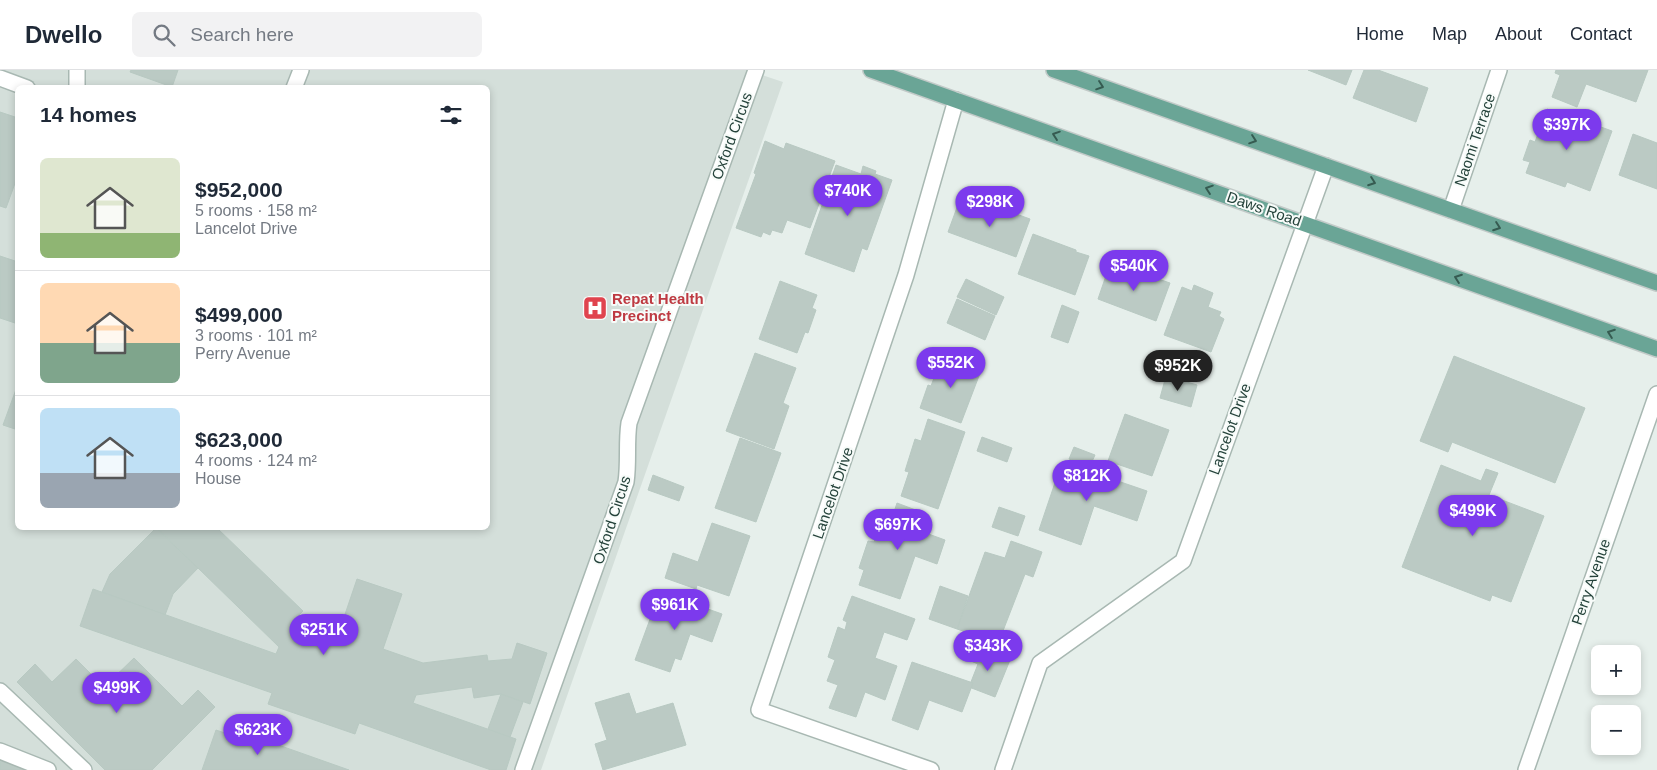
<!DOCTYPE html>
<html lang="en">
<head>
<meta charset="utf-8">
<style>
  :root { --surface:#fff; --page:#f2f2f3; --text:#1f2937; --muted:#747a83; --line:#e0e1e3; --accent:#7c3aed }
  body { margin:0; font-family:Helvetica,sans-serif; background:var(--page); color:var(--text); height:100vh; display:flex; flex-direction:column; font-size:19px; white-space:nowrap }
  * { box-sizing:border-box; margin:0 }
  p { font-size:16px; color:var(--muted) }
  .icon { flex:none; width:28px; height:28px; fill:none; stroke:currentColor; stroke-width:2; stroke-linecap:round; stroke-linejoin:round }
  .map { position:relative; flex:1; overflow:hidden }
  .details { position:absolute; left:15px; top:15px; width:475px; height:445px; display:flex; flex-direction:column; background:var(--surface); border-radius:8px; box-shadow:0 2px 8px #0003 }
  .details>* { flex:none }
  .controls { position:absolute; left:1591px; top:575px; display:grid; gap:10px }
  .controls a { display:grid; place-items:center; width:50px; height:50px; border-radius:8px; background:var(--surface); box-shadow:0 2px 8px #0003; font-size:25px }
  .price { position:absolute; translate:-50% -42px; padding:0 11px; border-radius:18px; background:var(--accent); color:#fff; font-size:16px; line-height:32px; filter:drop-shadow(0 1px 2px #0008) }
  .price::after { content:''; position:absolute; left:50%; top:30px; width:15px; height:11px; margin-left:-8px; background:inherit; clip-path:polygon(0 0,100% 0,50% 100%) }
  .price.selected { background:#222; color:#fff }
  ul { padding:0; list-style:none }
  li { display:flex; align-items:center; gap:15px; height:125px; padding:0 25px }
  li+li { border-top:1px solid var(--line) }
  li span { display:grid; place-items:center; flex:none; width:140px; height:100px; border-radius:8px; color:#555 }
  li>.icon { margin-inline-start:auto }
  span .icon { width:60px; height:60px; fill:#fffc; stroke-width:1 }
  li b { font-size:21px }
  h2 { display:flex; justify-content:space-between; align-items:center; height:60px; padding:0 25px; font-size:21px }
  header { display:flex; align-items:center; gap:30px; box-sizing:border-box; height:70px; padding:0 25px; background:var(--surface); border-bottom:1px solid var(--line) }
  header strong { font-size:24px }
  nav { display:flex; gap:28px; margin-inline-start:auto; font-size:18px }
  .search { width:350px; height:45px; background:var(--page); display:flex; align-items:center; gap:12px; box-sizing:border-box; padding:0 18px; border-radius:8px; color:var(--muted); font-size:19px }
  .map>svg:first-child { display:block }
  .built { fill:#d4dfda; fill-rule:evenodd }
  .building { fill:#bbcac4; stroke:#b8c9c2 }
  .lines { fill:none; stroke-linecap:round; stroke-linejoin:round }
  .minor-casing { stroke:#a8b8b2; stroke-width:18 }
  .major-casing { stroke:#c2cac8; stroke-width:18 }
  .minor { stroke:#fff; stroke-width:15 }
  .major { stroke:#6aa596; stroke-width:15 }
  .oneway { stroke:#365b51 }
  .labels { text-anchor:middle; stroke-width:4; stroke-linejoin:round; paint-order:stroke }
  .street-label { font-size:15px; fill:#24423a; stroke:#f7fbf9 }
  .health-label { font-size:15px; font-weight:bold; fill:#be3a42; stroke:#f7fbf9; text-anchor:start }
</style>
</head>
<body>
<header>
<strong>Dwello</strong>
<div class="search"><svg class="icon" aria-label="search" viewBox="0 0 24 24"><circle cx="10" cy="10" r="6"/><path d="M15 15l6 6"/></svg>Search here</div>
<nav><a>Home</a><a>Map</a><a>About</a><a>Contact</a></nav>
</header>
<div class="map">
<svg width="1657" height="700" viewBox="0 0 1657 700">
  <rect width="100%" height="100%" fill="#e6efeb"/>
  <path class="built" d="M 0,0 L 747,0 L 783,12 L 541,700 L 0,700 ZM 18,18 L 488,18 L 488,458 L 18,458 Z"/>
  <g class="building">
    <polygon points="131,0 178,0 172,17 130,2"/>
    <polygon points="1308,0 1352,0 1346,15"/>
    <polygon points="1364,0 1378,0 1428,18 1416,52 1353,28"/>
    <polygon points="1556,0 1648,0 1636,32 1586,14 1577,37 1552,27 1560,5 1555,3"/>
    <polygon points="1547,39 1575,49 1573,54 1585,58 1587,52 1612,61 1590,121 1567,112 1565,117 1526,103 1530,92 1523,90 1530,70 1535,72"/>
    <polygon points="0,42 18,48 18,105 6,138 0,136"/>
    <polygon points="1633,64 1657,73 1657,119 1619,105"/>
    <polygon points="765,71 784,79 786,73 835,91 810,158 787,150 782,163 772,160 770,165 763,162 761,167 736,158 756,104 754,103"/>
    <polygon points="836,95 861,104 863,96 876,101 875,104 892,110 867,180 862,178 854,202 805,184"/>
    <polygon points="959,132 981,141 983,137 1007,146 1008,141 1030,149 1016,187 948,162"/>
    <polygon points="1033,164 1076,180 1076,182 1089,186 1075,225 1018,204"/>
    <polygon points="0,186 18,192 18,254 0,248"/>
    <polygon points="1110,194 1135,203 1135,201 1170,213 1156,251 1098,229"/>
    <polygon points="966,209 1004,227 996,245 957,227"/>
    <polygon points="780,211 817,225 812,238 816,240 808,263 805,262 797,283 759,269"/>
    <polygon points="1194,215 1213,223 1208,237 1221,242 1219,246 1224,249 1211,282 1164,265 1182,217 1192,221"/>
    <polygon points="957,229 995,246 985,270 947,253"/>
    <polygon points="1062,235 1079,242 1068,273 1051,267"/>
    <polygon points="755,283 796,298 783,333 789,336 774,379 726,361"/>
    <polygon points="943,284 982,298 961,353 920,338 928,315 931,316"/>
    <polygon points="1454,286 1585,338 1555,413 1452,372 1448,382 1420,371"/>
    <polygon points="1166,306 1197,315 1191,337 1160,328"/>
    <polygon points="18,314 18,360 3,355"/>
    <polygon points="1125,344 1169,360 1152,406 1108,391"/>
    <polygon points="928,349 965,362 938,439 901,426 909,402 905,401 915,369 921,371"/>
    <polygon points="982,367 1012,378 1007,392 977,381"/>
    <polygon points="740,368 781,383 756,452 715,438"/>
    <polygon points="1074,377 1095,385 1090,396 1069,389"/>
    <polygon points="1062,392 1147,421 1137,451 1094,436 1081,475 1039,460"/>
    <polygon points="1441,395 1481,411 1486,399 1498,403 1489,425 1544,446 1511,532 1492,525 1490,531 1402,497"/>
    <polygon points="653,405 684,417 679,431 648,420"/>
    <polygon points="897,433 929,445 923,462 945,470 937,494 915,486 900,529 859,515 864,500 859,498 868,471 874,472 883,446 892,448"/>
    <polygon points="999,437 1025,446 1018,466 992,457"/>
    <polygon points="712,453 750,466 729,526 697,515 696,519 665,508 673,483 698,492"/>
    <polygon points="156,458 198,498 173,524 165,545 102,522 110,504"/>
    <polygon points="157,458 217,458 303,541 297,547 339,562 357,509 402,524 383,579 423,593 487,585 488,591 512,589 517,573 547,583 530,634 501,624 474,628 472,617 416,625 413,633 516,669 506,700 491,700 359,653 355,664 268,634 272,623 80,556 93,519 276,584 279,577"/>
    <polygon points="1011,471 1042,482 1033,507 1025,504 1001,566 984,560 981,567 957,559 985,482 1005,488"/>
    <polygon points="940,516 968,526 957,559 929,549"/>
    <polygon points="660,522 722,544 712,572 690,564 681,590 675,588 670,602 635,590"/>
    <polygon points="852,526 915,549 907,570 884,562 875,588 897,596 885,630 865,622 856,647 829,638 838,615 827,611 835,590 828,587 838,557 845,560 847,552 843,550"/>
    <polygon points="976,577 1010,590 995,627 969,617 978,594 971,591"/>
    <polygon points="134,588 182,636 198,620 215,637 152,700 105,700 17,612 35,594 52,612 76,589 104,617"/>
    <polygon points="912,592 973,613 962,642 929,630 918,660 892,650"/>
    <polygon points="629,623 636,644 673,633 686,675 603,700 595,674 607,670 595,633"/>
    <polygon points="501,624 523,632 510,667 488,659"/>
    <polygon points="216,660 248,671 250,665 349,700 202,700"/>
    <polygon points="0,689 28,700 0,700"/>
  </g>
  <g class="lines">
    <defs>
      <g id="minor">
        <polyline points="0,8 27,18"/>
        <polyline points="77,18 77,0"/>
        <polyline points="294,18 301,0"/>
        <polyline points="1451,140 1499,0"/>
        <polyline points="0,621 84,700"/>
        <polyline points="0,681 48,700"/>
        <path d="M 523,700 L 626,412 C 629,392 626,373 629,353 L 756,0"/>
        <polyline points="931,700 759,640 906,205 956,30"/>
        <polyline points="1003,700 1040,593 1183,491 1326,96"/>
        <polyline points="1526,700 1657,324"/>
      </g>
      <g id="major">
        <polyline points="871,0 1657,279"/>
        <polyline points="1054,0 1657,213"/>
      </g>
    </defs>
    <use href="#minor" class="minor-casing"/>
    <use href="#major" class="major-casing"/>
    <use href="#minor" class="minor"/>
    <use href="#major" class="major"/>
  </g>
  <defs><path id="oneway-chevron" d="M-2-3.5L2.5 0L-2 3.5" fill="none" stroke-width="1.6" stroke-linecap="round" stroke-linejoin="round" transform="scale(1.25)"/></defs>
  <g class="oneway">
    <use href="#oneway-chevron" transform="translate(1100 16) rotate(19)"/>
    <use href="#oneway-chevron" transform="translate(1056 65) rotate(-161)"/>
    <use href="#oneway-chevron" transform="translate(1253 70) rotate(19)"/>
    <use href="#oneway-chevron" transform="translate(1372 112) rotate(20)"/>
    <use href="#oneway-chevron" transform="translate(1209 119) rotate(-161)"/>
    <use href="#oneway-chevron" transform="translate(1497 157) rotate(20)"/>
    <use href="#oneway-chevron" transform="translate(1458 208) rotate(-160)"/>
    <use href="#oneway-chevron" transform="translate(1611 263) rotate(-160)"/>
  </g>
  <defs>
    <symbol id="hospital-square" viewBox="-11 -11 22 22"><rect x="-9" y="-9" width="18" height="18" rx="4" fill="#e0444e" stroke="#f7fbf9"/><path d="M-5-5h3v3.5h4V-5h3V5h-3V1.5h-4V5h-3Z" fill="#fff"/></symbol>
  </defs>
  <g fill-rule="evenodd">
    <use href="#hospital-square" x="581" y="224" width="28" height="28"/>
  </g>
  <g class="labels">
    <g class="street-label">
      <text transform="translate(732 66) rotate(-70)" y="5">Oxford Circus</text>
      <text transform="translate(1475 70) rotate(-71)" y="5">Naomi Terrace</text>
      <text transform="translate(1264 139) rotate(19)" y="5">Daws Road</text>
      <text transform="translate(1230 359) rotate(-70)" y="5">Lancelot Drive</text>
      <text transform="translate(833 423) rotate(-71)" y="5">Lancelot Drive</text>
      <text transform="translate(612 450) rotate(-72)" y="5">Oxford Circus</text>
      <text transform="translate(1591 512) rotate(-71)" y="5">Perry Avenue</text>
    </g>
    <g class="health-label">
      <text x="612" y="234">Repat Health<tspan x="612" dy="17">Precinct</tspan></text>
    </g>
  </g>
</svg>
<div class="controls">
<a>+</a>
<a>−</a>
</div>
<b class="price" style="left:1567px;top:81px">$397K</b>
<b class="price" style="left:848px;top:147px">$740K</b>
<b class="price" style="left:990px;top:158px">$298K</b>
<b class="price" style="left:1134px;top:222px">$540K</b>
<b class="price" style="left:951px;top:319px">$552K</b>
<b class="price selected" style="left:1178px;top:322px">$952K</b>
<b class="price" style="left:1087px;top:432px">$812K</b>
<b class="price" style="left:1473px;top:467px">$499K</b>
<b class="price" style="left:898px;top:481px">$697K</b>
<b class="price" style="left:675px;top:561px">$961K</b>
<b class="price" style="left:324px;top:586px">$251K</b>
<b class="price" style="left:988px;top:602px">$343K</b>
<b class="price" style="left:117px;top:644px">$499K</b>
<b class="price" style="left:258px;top:686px">$623K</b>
<section class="details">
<h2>14 homes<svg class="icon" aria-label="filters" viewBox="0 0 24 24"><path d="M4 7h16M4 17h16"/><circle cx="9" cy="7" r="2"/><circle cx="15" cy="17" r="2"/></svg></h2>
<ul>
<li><span style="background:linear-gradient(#dfe7d0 75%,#8fb573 0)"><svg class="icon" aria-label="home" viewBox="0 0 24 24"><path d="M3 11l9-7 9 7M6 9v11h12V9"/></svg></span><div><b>$952,000</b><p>5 rooms · 158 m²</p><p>Lancelot Drive</p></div></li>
<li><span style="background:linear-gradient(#ffd9b3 60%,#7fa58c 0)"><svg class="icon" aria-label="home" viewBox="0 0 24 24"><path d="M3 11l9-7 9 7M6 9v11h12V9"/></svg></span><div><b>$499,000</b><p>3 rooms · 101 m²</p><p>Perry Avenue</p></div></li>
<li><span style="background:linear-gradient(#bfe0f5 65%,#9aa5b1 0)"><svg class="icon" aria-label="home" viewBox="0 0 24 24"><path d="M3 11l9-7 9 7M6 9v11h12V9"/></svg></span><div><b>$623,000</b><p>4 rooms · 124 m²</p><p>House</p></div></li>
</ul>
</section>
</div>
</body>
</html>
